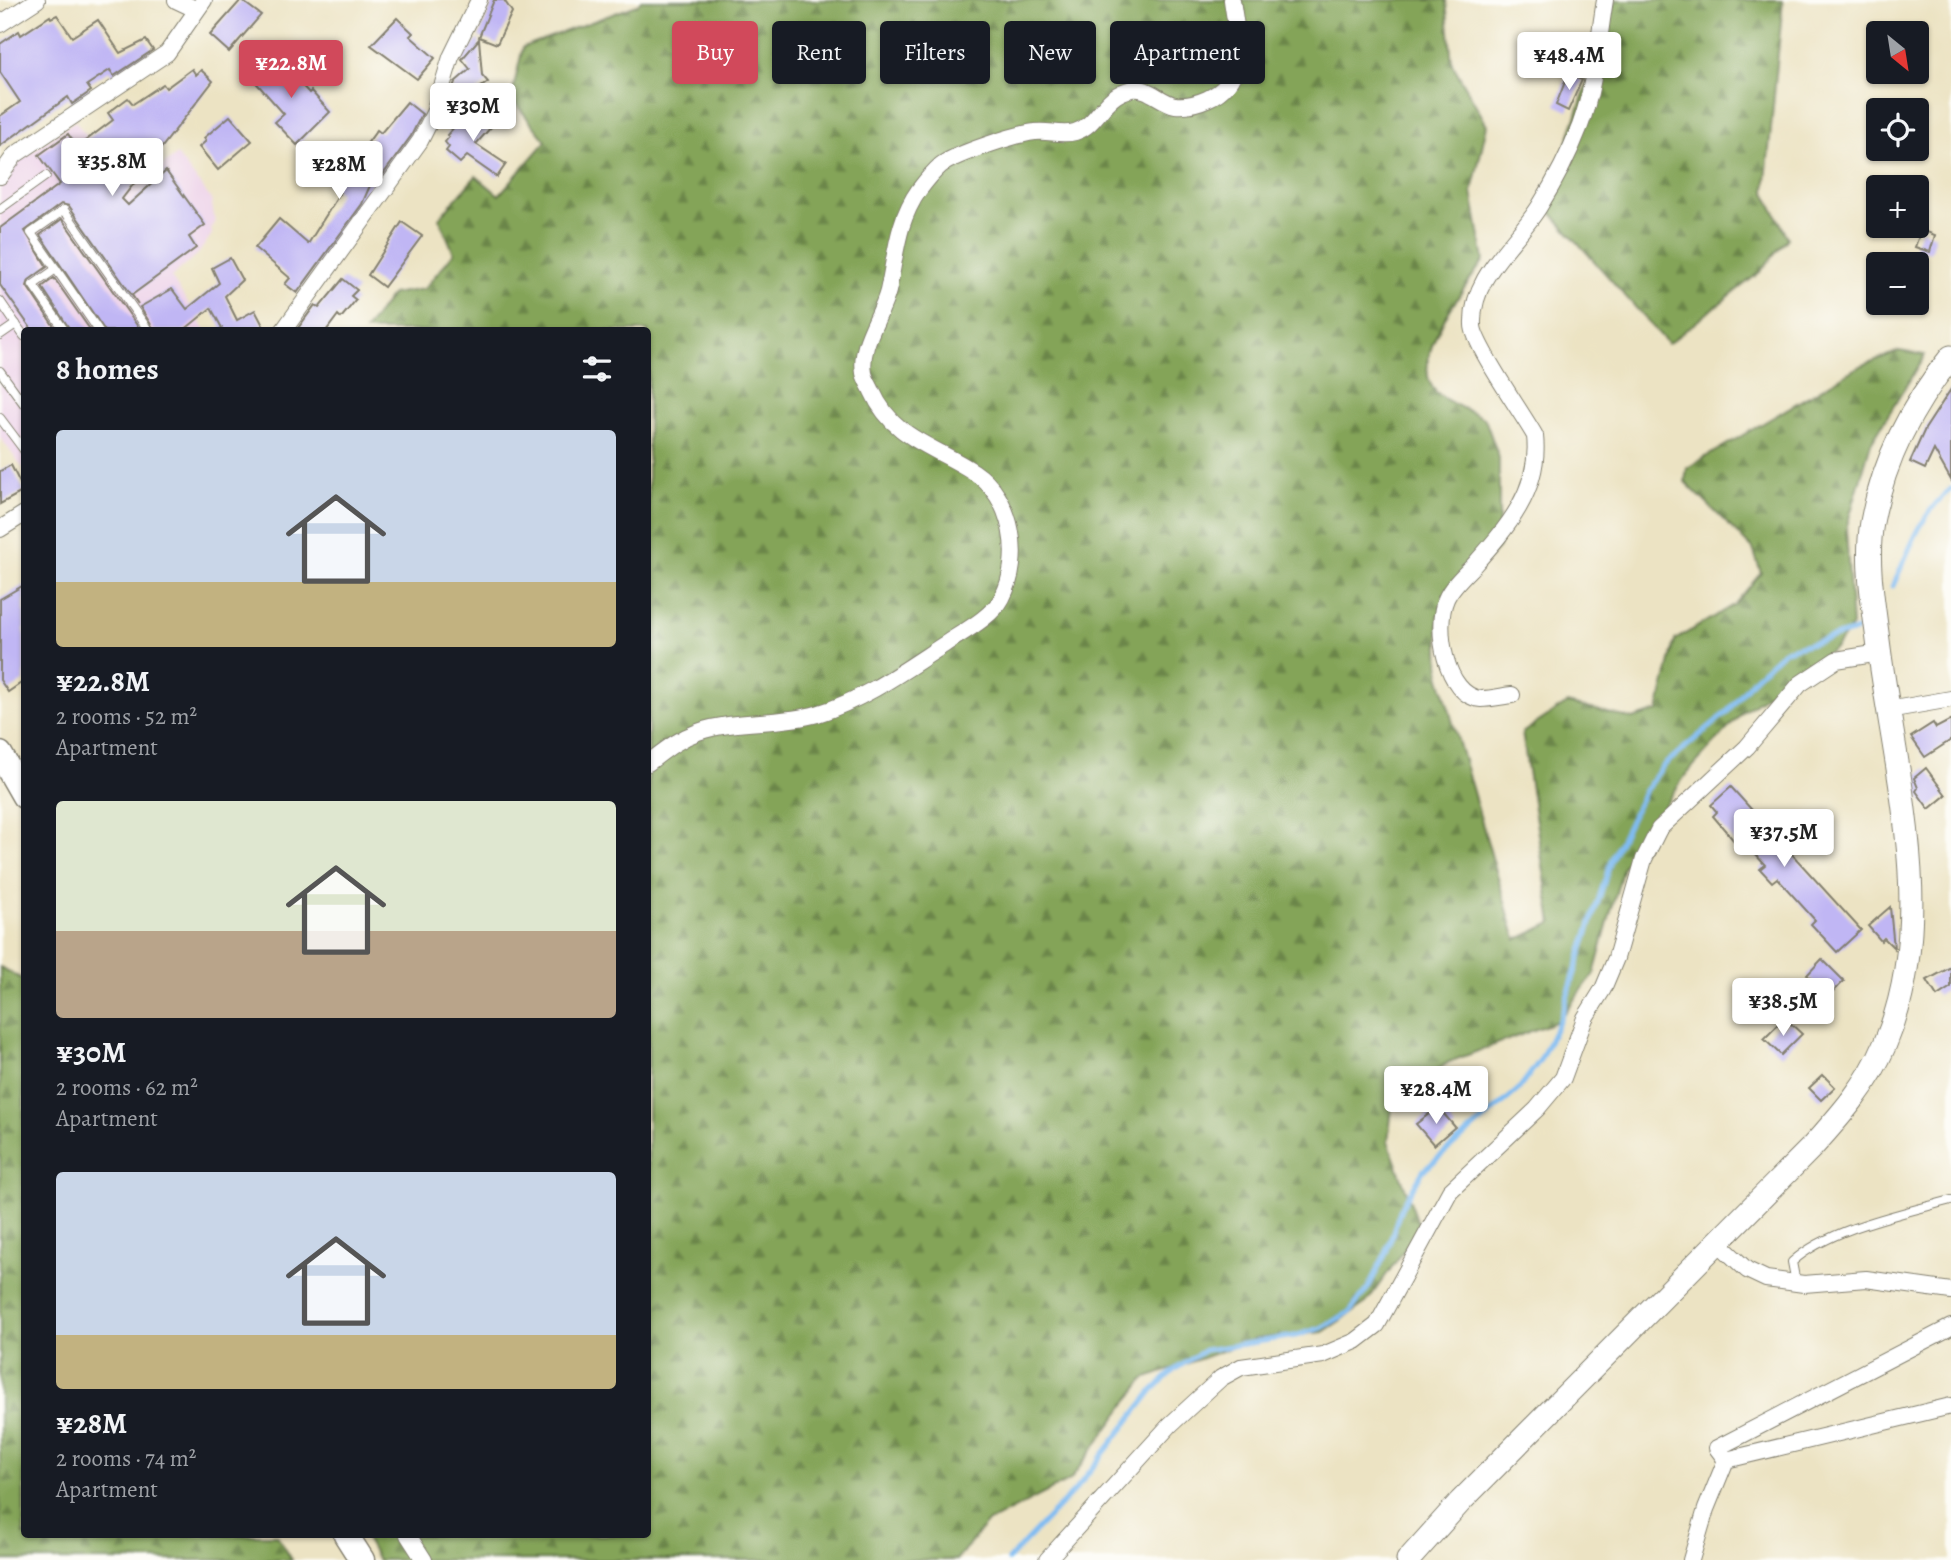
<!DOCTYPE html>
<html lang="en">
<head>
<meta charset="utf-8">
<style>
  :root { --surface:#171b24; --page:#242831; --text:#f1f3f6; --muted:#9ea1a6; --accent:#d1495b }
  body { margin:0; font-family:Alegreya,serif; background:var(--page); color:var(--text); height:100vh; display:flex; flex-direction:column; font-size:26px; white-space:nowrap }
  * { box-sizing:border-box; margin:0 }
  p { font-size:23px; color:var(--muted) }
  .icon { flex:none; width:38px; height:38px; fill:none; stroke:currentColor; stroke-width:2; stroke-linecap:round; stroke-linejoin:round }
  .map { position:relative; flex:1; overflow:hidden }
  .drawer { position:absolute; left:21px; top:327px; width:630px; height:1211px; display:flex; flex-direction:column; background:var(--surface); border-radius:7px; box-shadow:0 2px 5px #0004 }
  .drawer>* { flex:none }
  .banner { position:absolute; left:672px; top:21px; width:665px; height:63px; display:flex; gap:14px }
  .needle { width:46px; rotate:150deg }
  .fabs { position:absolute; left:1866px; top:21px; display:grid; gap:14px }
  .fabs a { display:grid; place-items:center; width:63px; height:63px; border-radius:7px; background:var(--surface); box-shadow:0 2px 5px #0004; font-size:35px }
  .price { position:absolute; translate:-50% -60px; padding:0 16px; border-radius:7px; background:#fff; color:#222; font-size:23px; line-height:46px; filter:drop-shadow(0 2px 4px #0008) }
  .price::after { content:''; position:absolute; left:50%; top:42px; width:21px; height:16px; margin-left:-10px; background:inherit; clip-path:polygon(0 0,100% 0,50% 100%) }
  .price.current { background:var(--accent); color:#fff }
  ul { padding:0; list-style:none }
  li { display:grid; align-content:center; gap:14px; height:371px; padding:0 35px }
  li span { display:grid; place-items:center; height:217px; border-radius:7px; color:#555 }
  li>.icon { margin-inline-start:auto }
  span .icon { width:126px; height:126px; fill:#fffc; stroke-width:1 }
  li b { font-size:30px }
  h2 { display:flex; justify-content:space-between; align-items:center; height:84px; padding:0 35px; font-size:30px }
  .tag { padding:0 24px; border-radius:7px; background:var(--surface); box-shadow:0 2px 5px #0004; font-size:24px; line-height:63px }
  .tag.current { background:var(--accent); color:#fff }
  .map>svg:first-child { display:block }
  .built { fill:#edd1e9 }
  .forest { fill:url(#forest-firs); stroke:#50603a; stroke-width:2 }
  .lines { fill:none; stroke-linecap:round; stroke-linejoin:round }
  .stream { stroke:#80bcf2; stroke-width:5 }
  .building { fill:#c0b6f4 }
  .lane-casing { stroke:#848070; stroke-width:10 }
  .street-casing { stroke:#848070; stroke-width:18 }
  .secondary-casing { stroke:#848070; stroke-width:25 }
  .primary-casing { stroke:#848070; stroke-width:27 }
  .lane { stroke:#fff; stroke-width:8 }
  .street { stroke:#fff; stroke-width:16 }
  .secondary { stroke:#fff; stroke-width:23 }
  .primary { stroke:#fff; stroke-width:24 }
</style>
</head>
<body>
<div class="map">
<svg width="1951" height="1560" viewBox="0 0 1951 1560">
  <defs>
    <pattern id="forest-firs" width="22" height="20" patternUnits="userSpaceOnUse" patternTransform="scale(1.75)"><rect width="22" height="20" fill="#84a458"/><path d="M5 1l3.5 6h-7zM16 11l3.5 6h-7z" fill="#6b8548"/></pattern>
  </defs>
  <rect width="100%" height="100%" fill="#fdfcf7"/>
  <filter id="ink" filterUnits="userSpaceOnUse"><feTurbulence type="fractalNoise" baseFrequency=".0143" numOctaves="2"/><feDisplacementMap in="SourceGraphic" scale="14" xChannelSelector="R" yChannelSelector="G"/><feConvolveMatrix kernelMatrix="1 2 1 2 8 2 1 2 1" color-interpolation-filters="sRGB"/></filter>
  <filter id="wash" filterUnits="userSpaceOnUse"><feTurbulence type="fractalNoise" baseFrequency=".00686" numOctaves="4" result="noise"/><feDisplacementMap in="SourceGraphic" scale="28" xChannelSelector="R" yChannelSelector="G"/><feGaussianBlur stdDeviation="1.57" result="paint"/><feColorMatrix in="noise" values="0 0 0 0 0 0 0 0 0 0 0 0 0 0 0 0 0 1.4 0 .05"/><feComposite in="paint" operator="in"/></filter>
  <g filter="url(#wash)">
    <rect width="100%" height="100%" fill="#ece3c3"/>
    <polygon class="built" points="75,121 129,190 177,155 211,199 215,222 211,228 212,234 198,254 171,277 206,331 24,331 24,470 0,437 0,188 18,162"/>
    <g class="forest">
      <path d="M 641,0 L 1446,0 L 1452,63 L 1487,125 L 1472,192 L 1484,260 C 1465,288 1404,362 1437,393 C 1449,404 1471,411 1485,419 L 1499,458 L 1499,547 L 1438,615 L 1440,678 L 1516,940 L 1552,923 L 1522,733 L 1567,703 L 1633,719 L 1658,711 L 1675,640 L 1735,604 L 1761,573 L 1753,549 L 1685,482 L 1687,468 L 1858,367 L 1899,351 L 1925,355 L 1871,443 L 1846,529 L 1852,626 L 1836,647 L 1744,711 L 1687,773 L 1623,867 L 1594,974 L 1558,1021 L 1449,1062 L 1393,1101 L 1388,1141 L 1420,1228 L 1366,1303 L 1323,1332 L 1255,1339 L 1144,1379 L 1070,1480 L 987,1523 L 956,1560 L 378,1560 L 364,1535 L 648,1535 L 648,331 L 365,331 L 392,294 L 424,289 L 454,253 L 439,218 L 476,176 L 499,195 L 546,141 L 511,98 L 523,47 L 637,5 Z"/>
      <polygon points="1615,0 1783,0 1765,192 1788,238 1760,272 1668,344 1546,207"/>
      <polygon points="0,967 24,980 24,1535 277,1535 292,1560 0,1560"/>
    </g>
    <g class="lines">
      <g class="stream">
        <path d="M 1893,586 C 1909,552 1920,513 1951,489"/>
        <polyline points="1008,1560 1076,1489 1153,1390 1174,1370 1205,1350 1295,1336 1321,1328 1350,1312 1368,1288 1386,1253 1401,1208 1423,1171 1518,1090 1540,1060 1560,1019 1612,858 1644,792 1663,766 1727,712 1755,677 1785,650 1856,631"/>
      </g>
    </g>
    <g id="blocks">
      <g class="building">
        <polygon points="241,0 261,15 229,52 210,35"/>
        <polygon points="494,0 504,0 512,12 497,44 479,37"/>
        <polygon points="57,15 72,37 98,20 120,53 146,40 153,50 114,76 110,70 87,85 91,91 72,104 68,97 0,146 0,116 20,102 0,72 0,44 19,31 21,35 50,16 51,18"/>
        <polygon points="397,18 413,33 410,36 435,58 417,79 371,45"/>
        <polygon points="479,39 482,75 488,82 477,90 481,95 461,112 448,102 455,82 470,69 462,59"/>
        <polygon points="275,56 309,93 311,91 330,112 297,145 275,122 284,114 251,77"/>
        <polygon points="192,69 196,75 201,70 213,81 122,199 128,205 166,171 205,225 189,237 196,248 132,295 138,304 69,206 61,204 25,231 47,267 29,280 27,286 57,331 33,331 0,285 0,228 60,184 39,155 68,134 77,147 113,120 108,113 128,98 133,104 163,84 166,88"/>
        <polygon points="1568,74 1582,80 1568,111 1556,105"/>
        <polygon points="407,102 422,114 411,136 376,184 372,181 362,204 297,293 285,284 290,278 255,248 279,219 308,244 340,193 319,176 332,159 347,171 377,130 381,133"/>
        <polygon points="471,108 492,126 476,144 506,164 497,177 467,156 460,163 446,151 449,147 445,142 449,137 447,135"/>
        <polygon points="230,116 252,141 218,170 199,147 206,141 204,138"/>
        <polygon points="62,219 141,331 105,331 40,235"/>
        <polygon points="402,222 422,236 384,287 368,275"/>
        <polygon points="1921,230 1935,235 1930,252 1915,247"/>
        <polygon points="230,258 242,280 225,296 237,320 255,310 266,331 217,331 222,328 211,308 183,331 155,331 140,307 172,289 187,309 219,283 212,268"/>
        <polygon points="54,278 91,331 71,331 42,287"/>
        <polygon points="343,279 357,290 351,296 356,300 341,318 338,315 326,331 296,331 315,305 319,308"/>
        <polygon points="1951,389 1951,480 1934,450 1925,469 1910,462 1925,429"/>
        <polygon points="11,465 24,491 0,504 0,471"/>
        <polygon points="24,585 24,681 8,692 0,680 0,599"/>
        <polygon points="1951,720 1951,740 1925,757 1911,737 1933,723 1936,728"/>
        <polygon points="1926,768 1946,795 1929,809 1916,791 1918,788 1914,778"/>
        <polygon points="1731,787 1861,930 1837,952 1811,924 1815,920 1777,878 1772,882 1760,869 1765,865 1745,843 1740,848 1713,816 1717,812 1711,805"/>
        <polygon points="1890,907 1894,948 1884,938 1881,941 1868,926"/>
        <polygon points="1822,959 1844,981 1829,996 1807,975"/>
        <polygon points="1951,967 1951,987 1937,996 1927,980"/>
        <polygon points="1789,1022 1802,1034 1781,1055 1764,1039 1779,1024 1783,1028"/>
        <polygon points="1823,1075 1835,1087 1821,1100 1809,1088"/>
        <polygon points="1438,1107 1455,1127 1434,1145 1416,1124"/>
      </g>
    </g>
  </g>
  <g filter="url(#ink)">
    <use href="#blocks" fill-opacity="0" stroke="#848070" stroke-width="2"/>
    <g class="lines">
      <defs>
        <g id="lane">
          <polyline points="0,209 46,176"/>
          <polyline points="56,269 33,285 65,331"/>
          <polyline points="0,301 24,336"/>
          <polyline points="99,331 31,233 64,210 149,331"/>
          <polyline points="0,335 16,324"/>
          <polyline points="0,371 24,404"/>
          <polyline points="0,418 24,450"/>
          <path d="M 1796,1283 L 1792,1262 C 1830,1228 1901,1214 1951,1200"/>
        </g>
        <g id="street">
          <polyline points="176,0 195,9"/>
          <polyline points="0,24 37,0"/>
          <polyline points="0,176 15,155 167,53 204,0"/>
          <polyline points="283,331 420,141 434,113 451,57 479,0"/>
          <polyline points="0,529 24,514"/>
          <path d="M 1512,695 C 1503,696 1491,699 1481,699 C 1445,696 1434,626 1446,599 C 1451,587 1464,575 1473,566 C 1506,529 1541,490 1535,436 C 1523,414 1473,344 1473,325 C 1471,276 1515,245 1539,207 C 1554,183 1570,152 1580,126 C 1595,86 1598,42 1605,0"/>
          <polyline points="1888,710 1951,699"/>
          <path d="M 648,763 C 664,751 678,739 698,732 C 735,719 779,725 817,714 C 864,700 905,670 945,644 C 963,632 992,617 1002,598 C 1023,558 1013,498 974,472 C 935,446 893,439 872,391 C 870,386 865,379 864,373 C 859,344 881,318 888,291 C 896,255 897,221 919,190 C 925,182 933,172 941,165 C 956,154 1016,134 1035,132 C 1048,130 1062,136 1075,132 C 1099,125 1102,95 1132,89 C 1148,86 1160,102 1175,105 C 1185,106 1198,103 1207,99 C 1250,80 1237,37 1232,0"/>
          <polyline points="1716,1241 1747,1270 1766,1279 1804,1284 1866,1279 1951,1291"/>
          <polyline points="1726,1460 1717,1448 1951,1327"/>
          <polyline points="408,1535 424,1560"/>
          <polyline points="1047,1560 1170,1425 1221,1378 1241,1367 1323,1355 1356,1341 1377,1325 1450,1191 1537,1109 1563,1078 1585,1018 1603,989 1616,958 1644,859 1659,829 1747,747 1800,684 1836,660 1880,653"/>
          <polyline points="1691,1560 1706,1509 1726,1460 1951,1406"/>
        </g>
        <path id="secondary" d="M 1408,1560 L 1461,1501 L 1812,1147 C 1841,1115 1868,1085 1885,1044 C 1938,920 1896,777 1879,648 C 1874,607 1865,563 1872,522 C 1884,459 1911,406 1951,357"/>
        <g id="primary">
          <polyline points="0,754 24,796"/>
          <polyline points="346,1535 362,1560"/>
        </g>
      </defs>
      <use href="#lane" class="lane-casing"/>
      <use href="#street" class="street-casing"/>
      <use href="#secondary" class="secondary-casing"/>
      <use href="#primary" class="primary-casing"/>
      <use href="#lane" class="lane"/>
      <use href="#street" class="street"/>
      <use href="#secondary" class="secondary"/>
      <use href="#primary" class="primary"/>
    </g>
  </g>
</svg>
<div class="fabs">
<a><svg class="needle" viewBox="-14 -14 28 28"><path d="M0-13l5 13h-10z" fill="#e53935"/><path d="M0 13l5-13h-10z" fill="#9ea1a6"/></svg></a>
<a><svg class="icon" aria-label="locate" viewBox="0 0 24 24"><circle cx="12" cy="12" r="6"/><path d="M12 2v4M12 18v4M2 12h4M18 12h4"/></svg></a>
<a>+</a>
<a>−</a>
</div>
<b class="price" style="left:1569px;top:92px">¥48.4M</b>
<b class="price current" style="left:291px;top:100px">¥22.8M</b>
<b class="price" style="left:473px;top:143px">¥30M</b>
<b class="price" style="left:112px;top:198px">¥35.8M</b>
<b class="price" style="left:339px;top:201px">¥28M</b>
<b class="price" style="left:1784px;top:869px">¥37.5M</b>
<b class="price" style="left:1783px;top:1038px">¥38.5M</b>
<b class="price" style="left:1436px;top:1126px">¥28.4M</b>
<div class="banner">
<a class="tag current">Buy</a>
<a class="tag">Rent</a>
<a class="tag">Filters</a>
<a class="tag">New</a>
<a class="tag">Apartment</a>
</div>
<section class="drawer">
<h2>8 homes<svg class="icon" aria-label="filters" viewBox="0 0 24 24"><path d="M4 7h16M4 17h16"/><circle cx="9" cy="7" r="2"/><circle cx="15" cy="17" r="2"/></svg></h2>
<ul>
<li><span style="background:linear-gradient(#c9d6e8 70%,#c2b280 0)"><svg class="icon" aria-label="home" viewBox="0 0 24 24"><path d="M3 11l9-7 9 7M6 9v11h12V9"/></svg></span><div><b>¥22.8M</b><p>2 rooms · 52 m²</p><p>Apartment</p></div></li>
<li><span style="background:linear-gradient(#dfe7d0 60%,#b9a48a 0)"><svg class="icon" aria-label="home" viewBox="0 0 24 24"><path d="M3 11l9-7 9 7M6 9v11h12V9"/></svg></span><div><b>¥30M</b><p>2 rooms · 62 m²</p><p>Apartment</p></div></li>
<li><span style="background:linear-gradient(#c9d6e8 75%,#c2b280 0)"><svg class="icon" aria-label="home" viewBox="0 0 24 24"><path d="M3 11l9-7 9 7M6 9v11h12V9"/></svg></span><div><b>¥28M</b><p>2 rooms · 74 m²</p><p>Apartment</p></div></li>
</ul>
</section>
</div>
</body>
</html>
